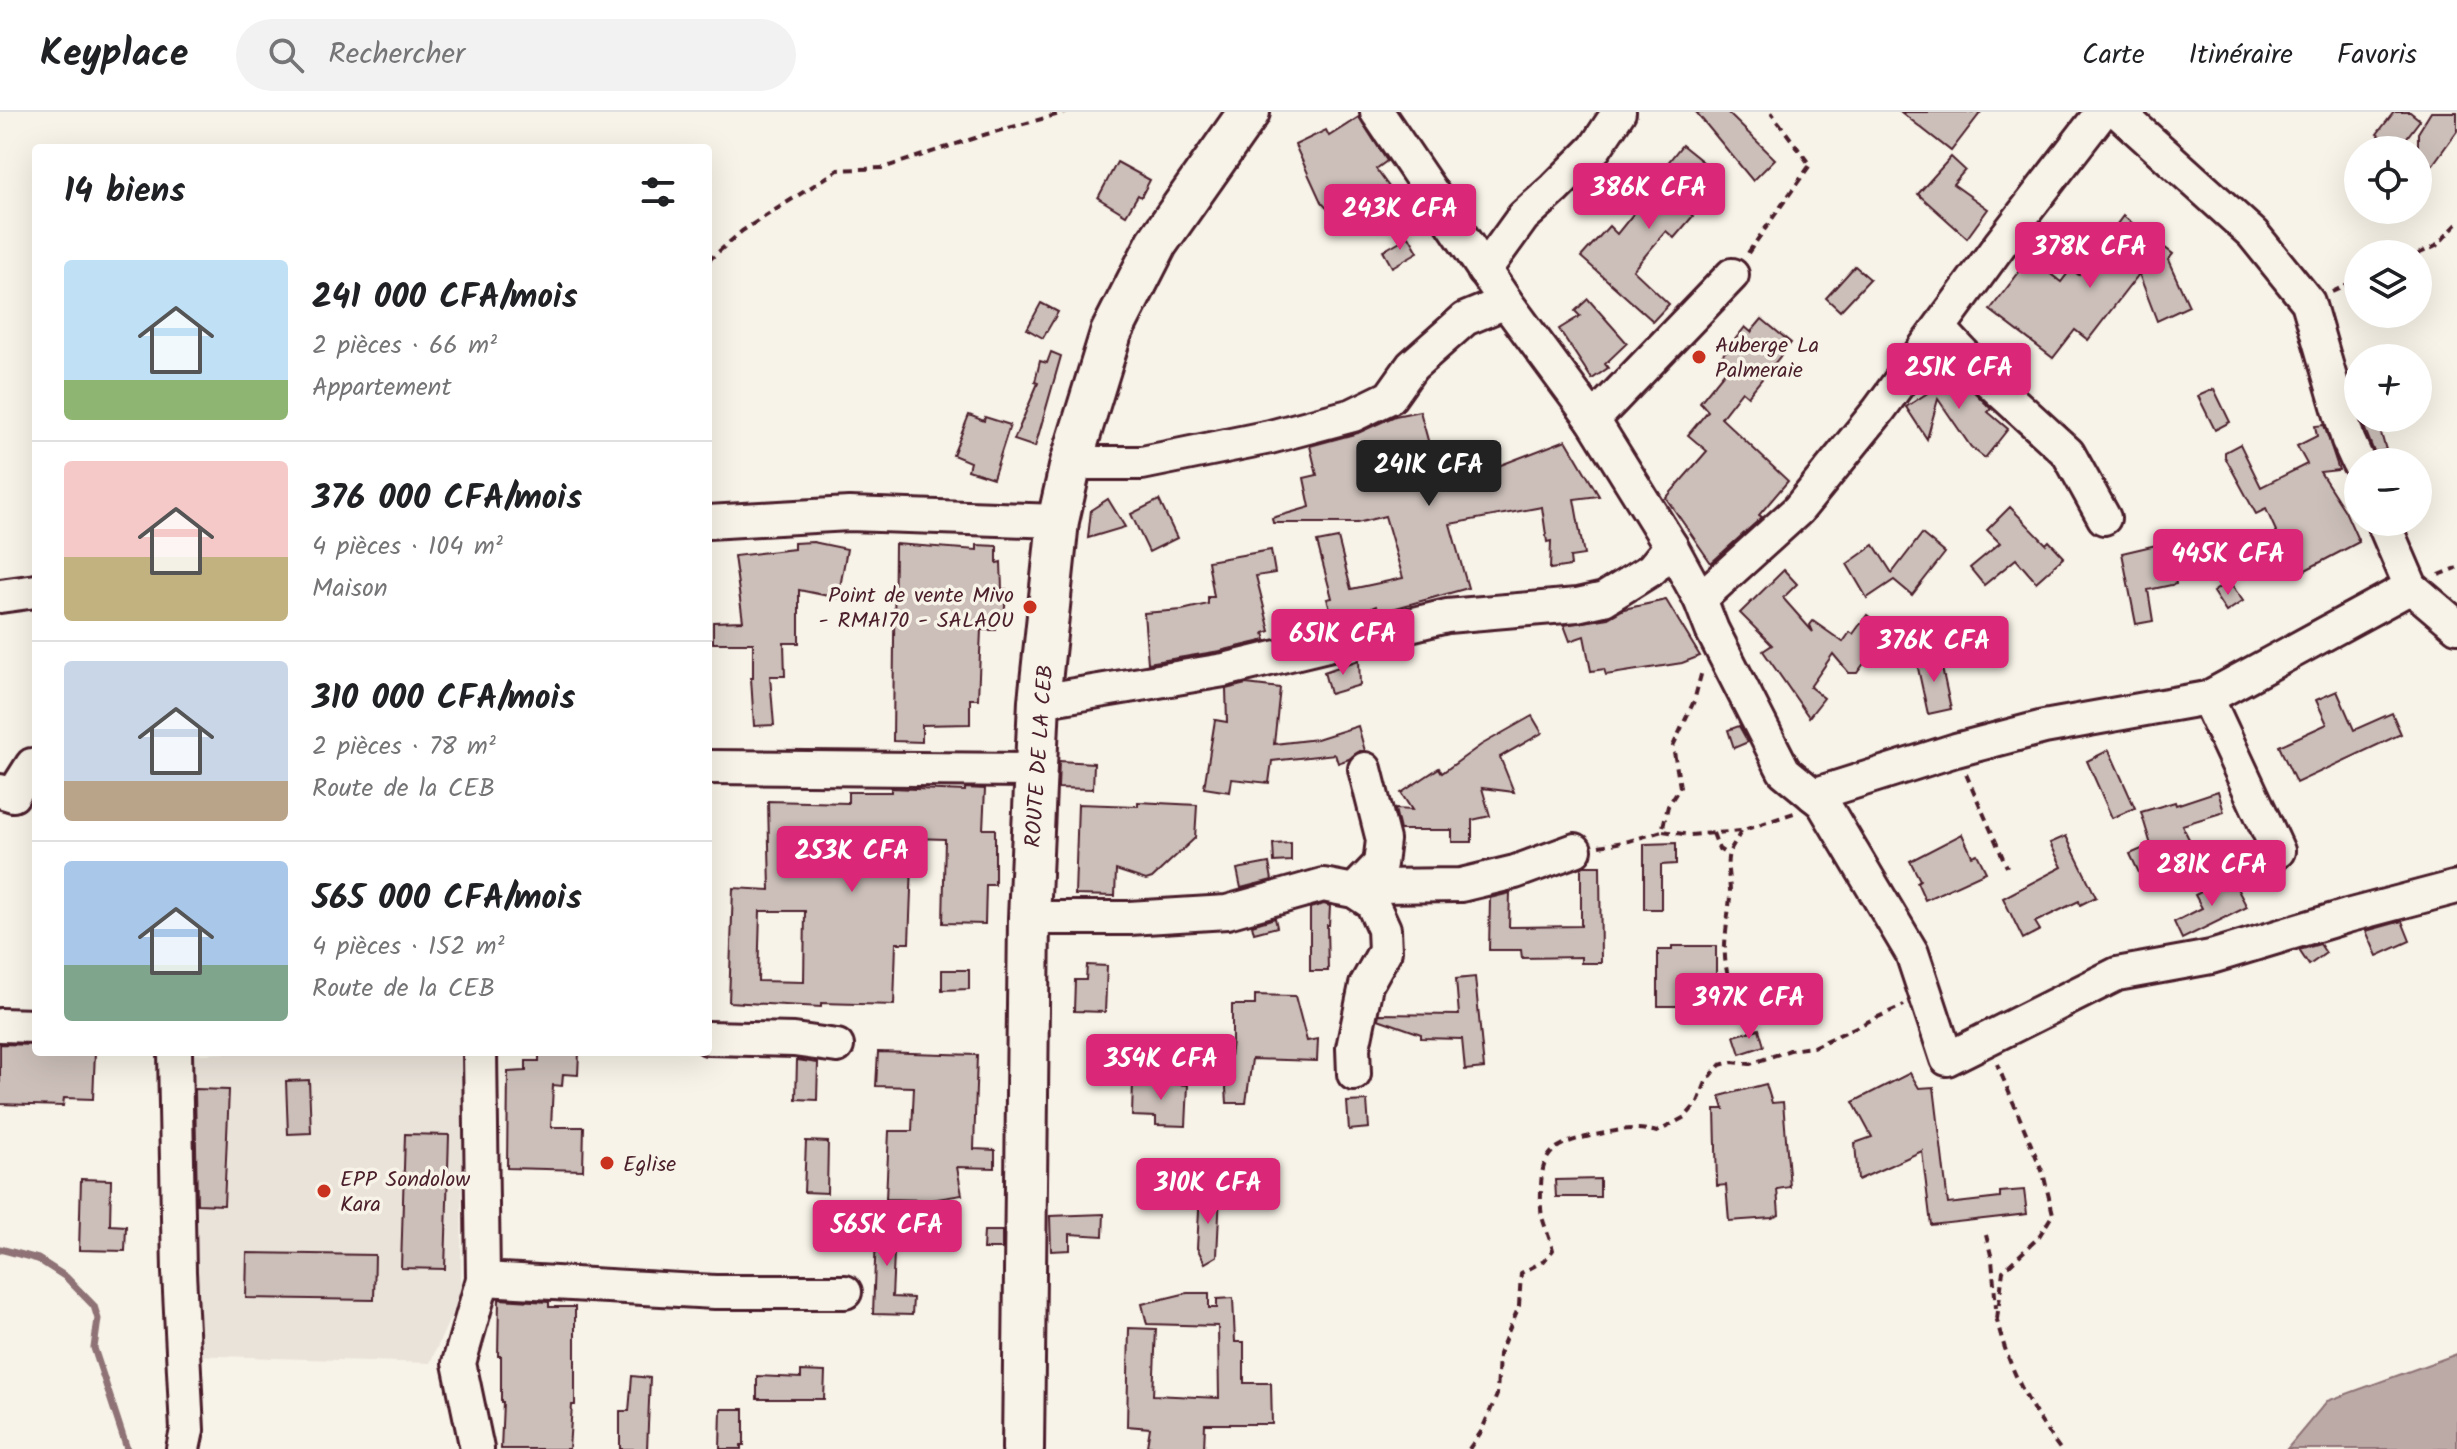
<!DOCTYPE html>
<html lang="fr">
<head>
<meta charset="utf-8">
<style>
  :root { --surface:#fff; --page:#f2f2f2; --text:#202124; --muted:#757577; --line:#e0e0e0; --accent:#db2777 }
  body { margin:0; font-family:Kalam,sans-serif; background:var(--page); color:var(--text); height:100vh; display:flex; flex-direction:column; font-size:30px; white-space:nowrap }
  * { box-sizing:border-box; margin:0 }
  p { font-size:26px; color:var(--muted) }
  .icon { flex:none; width:44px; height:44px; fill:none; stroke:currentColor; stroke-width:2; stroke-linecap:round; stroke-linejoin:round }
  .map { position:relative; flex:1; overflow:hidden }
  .details { position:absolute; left:32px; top:32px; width:680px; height:912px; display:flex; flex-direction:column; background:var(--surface); border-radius:8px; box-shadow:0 8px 32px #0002 }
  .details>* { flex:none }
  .controls { position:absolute; left:2344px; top:24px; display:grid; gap:16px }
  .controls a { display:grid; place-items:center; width:88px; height:88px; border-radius:50%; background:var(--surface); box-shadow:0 8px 32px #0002; font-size:40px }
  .price { position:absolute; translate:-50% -68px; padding:0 18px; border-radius:8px; background:var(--accent); color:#fff; font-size:26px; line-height:52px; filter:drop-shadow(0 2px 4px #0008) }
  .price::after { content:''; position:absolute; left:50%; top:48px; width:24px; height:18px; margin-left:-12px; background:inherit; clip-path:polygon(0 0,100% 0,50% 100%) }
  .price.active { background:#222; color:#fff }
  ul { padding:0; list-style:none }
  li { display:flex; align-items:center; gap:24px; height:200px; padding:0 32px }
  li+li { border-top:2px solid var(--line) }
  li span { display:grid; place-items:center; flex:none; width:224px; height:160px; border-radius:8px; color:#555 }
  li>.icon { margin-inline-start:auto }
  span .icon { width:96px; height:96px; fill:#fffc; stroke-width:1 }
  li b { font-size:34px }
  h2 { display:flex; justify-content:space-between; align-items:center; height:96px; padding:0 32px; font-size:34px }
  header { display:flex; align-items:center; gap:48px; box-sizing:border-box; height:112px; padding:0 40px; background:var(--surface); border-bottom:2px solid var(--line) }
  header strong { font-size:38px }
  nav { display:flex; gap:44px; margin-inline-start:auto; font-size:28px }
  .search { width:560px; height:72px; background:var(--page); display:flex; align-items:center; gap:20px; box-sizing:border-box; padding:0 28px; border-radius:44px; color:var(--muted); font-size:30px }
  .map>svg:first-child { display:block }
  .built { fill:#eae3da }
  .water { fill:#bcaaa7; stroke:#8e7275; stroke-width:2 }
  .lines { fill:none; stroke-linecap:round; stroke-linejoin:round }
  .stream { stroke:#8e7275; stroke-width:7 }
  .building { fill:#ccbfb9; stroke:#4a1f2b; stroke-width:2; fill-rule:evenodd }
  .minor-casing { stroke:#4a1f2b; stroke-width:38 }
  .major-casing { stroke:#4a1f2b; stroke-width:46 }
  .path { stroke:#4a1f2b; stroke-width:4; stroke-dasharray:8 6; stroke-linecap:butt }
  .minor { stroke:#f7f3e8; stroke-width:32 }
  .major { stroke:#f7f3e8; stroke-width:40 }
  .poi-dot { fill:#c8321e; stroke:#f7f3e8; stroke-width:3 }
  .labels { text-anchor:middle; stroke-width:7; stroke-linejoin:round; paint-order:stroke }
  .poi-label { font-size:22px; fill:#4a1f2b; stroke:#f7f3e8; text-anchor:start }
  .street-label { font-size:22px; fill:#4a1f2b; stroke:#f7f3e8 }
</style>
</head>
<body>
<header>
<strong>Keyplace</strong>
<div class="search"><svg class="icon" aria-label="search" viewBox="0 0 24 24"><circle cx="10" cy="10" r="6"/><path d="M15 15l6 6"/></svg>Rechercher</div>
<nav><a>Carte</a><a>Itinéraire</a><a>Favoris</a></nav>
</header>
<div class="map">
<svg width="2457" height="1337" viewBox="0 0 2457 1337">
  <rect width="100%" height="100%" fill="#f7f3e8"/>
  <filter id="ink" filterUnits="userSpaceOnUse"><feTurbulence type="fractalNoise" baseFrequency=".0125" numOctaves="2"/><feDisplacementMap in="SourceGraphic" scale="16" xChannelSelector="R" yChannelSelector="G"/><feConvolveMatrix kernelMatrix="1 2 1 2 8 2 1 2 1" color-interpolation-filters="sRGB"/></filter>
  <g filter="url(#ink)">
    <polygon class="built" points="250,940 463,940 461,1182 430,1251 188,1243 185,943"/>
    <polygon class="water" points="2457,1242 2457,1337 2287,1337 2327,1289"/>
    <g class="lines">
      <polyline class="stream" points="0,1137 38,1147 66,1165 94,1194 98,1207 94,1236 127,1337"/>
    </g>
    <g class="building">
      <polygon points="1696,0 1727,0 1775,47 1753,69"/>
      <polygon points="1901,0 1981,0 1951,39"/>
      <polygon points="2394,0 2410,0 2420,8 2398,37 2377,22"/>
      <polygon points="2431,0 2457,0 2457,19 2418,73 2418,21"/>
      <polygon points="1359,5 1387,49 1376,57 1392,79 1354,106 1347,96 1336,106 1321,90 1295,33 1326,18 1329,24"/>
      <polygon points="1682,33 1713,58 1682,94 1693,104 1674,126 1666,119 1633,158 1669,192 1653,209 1581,145 1609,114 1617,122 1659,70 1655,67"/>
      <polygon points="1951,45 1965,58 1953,72 1988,97 1967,126 1918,82"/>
      <polygon points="1117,50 1150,68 1141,85 1138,83 1126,103 1098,86"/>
      <polygon points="2123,104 2173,142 2168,148 2189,194 2157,209 2139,162 2088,228 2075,218 2053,246 1990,198 2030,146 2061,170 2071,157 2079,163"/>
      <polygon points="1409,124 1418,140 1392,155 1383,139"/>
      <polygon points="1855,154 1870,167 1840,199 1826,186"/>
      <polygon points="1588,187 1627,231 1605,252 1608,256 1592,267 1559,217 1580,204 1575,199"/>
      <polygon points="1041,191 1058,200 1043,226 1027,217"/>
      <polygon points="1762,207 1791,231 1748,284 1742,279 1721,306 1788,369 1759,403 1762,405 1760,407 1711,451 1666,386 1707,339 1688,323 1708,299 1700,290 1730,253 1722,244 1745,215 1751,220"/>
      <polygon points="1051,240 1061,244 1035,335 1014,328 1038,271 1035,270 1040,249 1047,251"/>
      <polygon points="1945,250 1991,297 1988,300 2008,317 1985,346 1971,335 1938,287 1927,327 1906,295 1932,278 1925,269 1945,254 1943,251"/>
      <polygon points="2214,277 2230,310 2215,318 2198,284"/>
      <polygon points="1420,299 1441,376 1566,328 1599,384 1574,387 1584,443 1570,445 1571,454 1550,457 1551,429 1547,430 1542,395 1450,412 1468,476 1378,501 1376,494 1353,503 1351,499 1333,505 1327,487 1332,486 1317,430 1338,426 1351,477 1403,466 1385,404 1357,411 1273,411 1272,406 1310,395 1304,366 1317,363 1310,334 1358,321 1395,304"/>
      <polygon points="969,303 984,309 985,305 1010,313 993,366 968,358 970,350 953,343"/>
      <polygon points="2377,308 2386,338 2374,340 2363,312"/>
      <polygon points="2324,313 2339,358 2320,360 2345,399 2359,430 2296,463 2266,397 2256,402 2225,345 2225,340 2240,332 2261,375 2307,352 2297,334 2317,324 2315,314"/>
      <polygon points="1108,387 1125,415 1088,426 1091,398"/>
      <polygon points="1159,388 1177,426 1149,440 1131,402"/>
      <polygon points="2010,395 2046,432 2049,429 2064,445 2036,470 2016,447 1984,473 1970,456 2000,431 1987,418"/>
      <polygon points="1922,422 1945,441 1912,483 1894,468 1867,486 1847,452 1874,433 1892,461"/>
      <polygon points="813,430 847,437 838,486 799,478 799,531 784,531 785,564 770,564 774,613 754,614 751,566 753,566 753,531 713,531 713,510 743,509 734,444 794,437 794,431"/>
      <polygon points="2169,430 2176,472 2148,478 2153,509 2136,512 2122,441"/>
      <polygon points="895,432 977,438 977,433 997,434 997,451 1001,450 1002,477 1006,477 1004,512 996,512 996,518 981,518 978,587 970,587 970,612 922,613 922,630 893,629"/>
      <polygon points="1271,438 1275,461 1256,464 1270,519 1264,521 1266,528 1220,539 1148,551 1144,501 1182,498 1208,492 1208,485 1214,485 1208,449"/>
      <polygon points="1784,458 1797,472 1783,486 1813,520 1810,513 1813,509 1843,530 1850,520 1853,522 1867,503 1885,517 1876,531 1878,532 1857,561 1849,561 1833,542 1810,575 1824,586 1809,605 1763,539 1772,533 1740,501"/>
      <polygon points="2229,469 2243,489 2226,500 2213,480"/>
      <polygon points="1666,488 1700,544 1682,551 1606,563 1604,557 1591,559 1584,524 1570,529 1564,513 1608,506 1624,497"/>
      <polygon points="1939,542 1951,597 1928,602 1916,547"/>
      <polygon points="1359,548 1360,573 1330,582 1324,560"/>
      <polygon points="1246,572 1280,576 1274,632 1317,627 1358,614 1365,639 1360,639 1349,647 1338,651 1335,642 1272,649 1269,671 1232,667 1230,680 1204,676 1215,608 1227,610 1226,577"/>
      <polygon points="2337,579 2354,618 2392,601 2401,622 2296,671 2279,634 2327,612 2316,588"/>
      <polygon points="1532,604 1542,621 1500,645 1514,680 1482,676 1490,704 1472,708 1472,730 1452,730 1452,718 1400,718 1395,697 1412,698 1401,681 1439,656 1442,661 1481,633"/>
      <polygon points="1739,614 1748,630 1734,636 1728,618"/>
      <polygon points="2109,638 2135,696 2112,706 2087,649"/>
      <polygon points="1059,649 1094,651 1093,677 1058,676"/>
      <path d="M 891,676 L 965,679 L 965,676 L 985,677 L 983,717 L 995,717 L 995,773 L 986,773 L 985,812 L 943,811 L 945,727 L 913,726 L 909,831 L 896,831 L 894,893 L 821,891 L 821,895 L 729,890 L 733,776 L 770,778 L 768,689 L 848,691 L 848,680 L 891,680 ZM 760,799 L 805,799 L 804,870 L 758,869 Z"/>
      <polygon points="2218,679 2224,700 2182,713 2195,739 2141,765 2130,742 2151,733 2141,700 2175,690 2176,693"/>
      <polygon points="1138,690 1197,693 1195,726 1152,766 1146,768 1116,758 1115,784 1075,783 1078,692 1138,694"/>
      <polygon points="1962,722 1972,744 1977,742 1986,760 1925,788 1917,770 1920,768 1910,749"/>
      <polygon points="2066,724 2096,785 2080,793 2079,789 2035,810 2040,818 2023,827 2003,786 2062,755 2050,731"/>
      <polygon points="1291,731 1291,749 1274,750 1273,732"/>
      <polygon points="1676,731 1676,752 1661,753 1661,797 1644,797 1644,732"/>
      <polygon points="1269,751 1272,768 1241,776 1237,757"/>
      <polygon points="1584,754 1600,754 1601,851 1581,851 1581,845 1522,846 1521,838 1489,838 1490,786 1510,781 1509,815 1581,814 1581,756"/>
      <polygon points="2231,765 2247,795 2182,827 2174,810 2202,796 2195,783"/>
      <polygon points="1324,792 1330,794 1329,813 1327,813 1328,859 1310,859 1310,796"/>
      <polygon points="1275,806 1277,815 1254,821 1252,813"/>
      <polygon points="2402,809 2410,829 2377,844 2366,819"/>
      <polygon points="2320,832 2326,841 2309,853 2299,838"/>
      <polygon points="1672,834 1716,834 1716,878 1708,878 1713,894 1658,894 1658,838 1672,838"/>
      <polygon points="1087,853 1107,854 1105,900 1074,899 1075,868 1086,868"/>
      <polygon points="942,858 969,858 969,877 942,878"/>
      <polygon points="1475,865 1484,956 1465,958 1462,927 1421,926 1421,922 1378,907 1379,902 1459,903 1456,867"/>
      <polygon points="1255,883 1295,884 1307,929 1318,927 1317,949 1252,947 1246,991 1227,991 1226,976 1232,929 1232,893 1255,893"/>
      <polygon points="1759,917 1764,934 1740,942 1734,924"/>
      <polygon points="0,932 36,933 36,940 95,940 93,987 64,986 63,994 0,992"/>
      <polygon points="539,940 579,940 578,963 563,962 562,974 553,973 551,1015 584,1015 583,1058 507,1056 508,960 526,959 526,949 539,949"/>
      <polygon points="878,940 977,943 974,1037 995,1038 995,1056 957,1055 962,1083 931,1088 886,1087 889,1019 912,1019 914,975 876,974"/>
      <polygon points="797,948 818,951 817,988 796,987"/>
      <polygon points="1910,961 1919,976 1934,975 1948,1092 2000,1086 2000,1080 2024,1078 2027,1102 1931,1113 1922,1039 1858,1068 1855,1031 1872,1025 1853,990"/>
      <polygon points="309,968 311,1021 288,1022 286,969"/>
      <polygon points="1133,969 1188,973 1186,1014 1156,1013 1156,1005 1132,1004"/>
      <polygon points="1766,972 1772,991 1783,990 1790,1075 1777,1077 1779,1103 1772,1106 1729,1109 1726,1073 1717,1074 1715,997 1724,997 1720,984"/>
      <polygon points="195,977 229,978 224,1093 197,1092"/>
      <polygon points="1367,989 1369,1016 1349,1018 1347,990"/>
      <polygon points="405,1022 449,1023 445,1157 401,1156"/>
      <polygon points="806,1029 828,1030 827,1081 804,1080"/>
      <polygon points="81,1067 111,1068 110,1113 126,1114 125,1139 79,1138"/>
      <polygon points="1600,1067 1600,1085 1556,1085 1555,1068"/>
      <polygon points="1200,1081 1220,1082 1217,1144 1205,1151 1197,1136"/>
      <polygon points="877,1097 896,1098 892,1185 913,1186 912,1203 873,1202"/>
      <polygon points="1104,1102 1103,1124 1070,1122 1070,1138 1051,1139 1050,1104"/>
      <polygon points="984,1119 1002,1119 1002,1137 983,1137"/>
      <polygon points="247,1141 375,1143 374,1188 246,1186"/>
      <polygon points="1187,1181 1209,1181 1209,1196 1217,1196 1217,1187 1233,1186 1235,1230 1244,1230 1244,1271 1271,1271 1272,1312 1205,1312 1204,1337 1169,1337 1147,1334 1150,1316 1127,1314 1129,1216 1156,1217 1153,1283 1219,1286 1218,1214 1147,1212 1142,1192"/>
      <polygon points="499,1187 549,1190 549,1195 575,1195 575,1293 572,1293 569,1337 501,1337 503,1290 501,1290 501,1244 498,1244"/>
      <polygon points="801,1259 825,1260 824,1287 757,1287 757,1264 801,1266"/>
      <polygon points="632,1264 650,1266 647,1337 620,1337 620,1299 629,1299"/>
      <polygon points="721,1297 744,1297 744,1333 741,1333 741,1337 720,1337"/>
    </g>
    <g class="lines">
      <defs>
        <g id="minor">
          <polyline points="1377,0 1506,190 1593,308 1671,434 1700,487 1712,518 1784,659 1823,691 1912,841 1947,947 2117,862 2211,845 2347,804 2457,775"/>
          <polyline points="2118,0 2253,122 2308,190 2348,328 2358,350"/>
          <polyline points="1484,159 1523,105 1554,77 1595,36 1619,0"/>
          <polyline points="1940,217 1989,269 2068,341 2104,406"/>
          <polyline points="1593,308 1732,163"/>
          <polyline points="1071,351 1142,351 1270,325 1353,303 1390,285 1412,254 1465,207 1506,190"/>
          <polyline points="708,410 849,402 1058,409"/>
          <polyline points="2383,410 2411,475 2457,514"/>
          <polyline points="0,484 36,479"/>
          <polyline points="1700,487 1798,398 1879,298 2001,131 2102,0"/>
          <polyline points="2207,586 2278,739"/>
          <polyline points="1039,589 1224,558 1447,504 1577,493 1604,487 1652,457 1671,434"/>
          <polyline points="708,655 1035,658"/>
          <polyline points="1365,657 1383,728 1380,752 1354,779 1376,774 1461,773 1515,760 1575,738"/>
          <polyline points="0,679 13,683 32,653 36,653"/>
          <polyline points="1813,683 1956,638 2044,615 2207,586 2411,475"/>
          <polyline points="1029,806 1129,806 1227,800 1323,773 1354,779 1372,791 1384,817 1385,839 1366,873 1353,936 1354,962"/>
          <polyline points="0,913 36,914"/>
          <polyline points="708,926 794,928 837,934"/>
          <polyline points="175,940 179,1160 187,1318 183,1337"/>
          <polyline points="483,1167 715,1180 845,1180"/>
          <polyline points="477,1337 459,1251 483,1167 480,940"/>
        </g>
        <polyline id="major" points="1023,1337 1029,806 1039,589 1058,409 1071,351 1111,221 1157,131 1249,0"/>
      </defs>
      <use href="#minor" class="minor-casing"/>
      <use href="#major" class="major-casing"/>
      <g class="path">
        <polyline points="1748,141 1810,53 1771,0"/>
        <polyline points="2418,142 2436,134 2457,112"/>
        <polyline points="708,149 742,119 838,58 883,56 987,22 1067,0"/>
        <polyline points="2332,180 2358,168"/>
        <polyline points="2439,463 2457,456"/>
        <polyline points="1966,662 2007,755"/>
        <polyline points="1663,719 1690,723 1741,719 1794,701"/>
        <path d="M 1741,719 C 1738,726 1732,734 1729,741 C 1725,754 1731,771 1730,785 C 1725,836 1715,860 1751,904"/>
        <polyline points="1713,721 1719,737 1728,743"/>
        <polyline points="1599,734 1629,729 1662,719 1668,694 1680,675 1673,634 1694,589 1702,559"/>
        <polyline points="1986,1123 1992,1147 1996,1196"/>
        <path d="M 1996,1204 C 2007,1254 2030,1297 2060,1337"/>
        <polyline points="1997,1207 2003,1159 2038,1126 2053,1102 2043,1061 1997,952"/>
        <path d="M 1469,1337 L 1481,1320 L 1497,1283 L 1499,1242 L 1519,1194 L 1521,1161 L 1544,1149 L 1553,1138 C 1550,1127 1546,1118 1543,1108 C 1540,1099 1541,1087 1541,1077 C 1541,1036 1559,1031 1595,1023 C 1620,1018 1632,1014 1657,1020 L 1685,1005 L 1698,990 L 1706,970 L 1720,953 L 1732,950 L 1750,952 L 1790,938 L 1813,935 L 1904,893"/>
      </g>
      <use href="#minor" class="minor"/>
      <use href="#major" class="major"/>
    </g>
  </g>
  <g class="poi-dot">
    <circle cx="1699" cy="245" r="8"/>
    <circle cx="1030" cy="495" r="8"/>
    <circle cx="607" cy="1051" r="8"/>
    <circle cx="324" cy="1079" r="8"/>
  </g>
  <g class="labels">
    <g class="poi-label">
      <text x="1715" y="240">Auberge La<tspan x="1715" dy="25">Palmeraie</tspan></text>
      <text x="1014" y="490" text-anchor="end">Point de vente Mivo<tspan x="1014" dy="25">- RMA170 - SALAOU</tspan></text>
      <text x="623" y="1059">Eglise</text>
      <text x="340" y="1074">EPP Sondolow<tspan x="340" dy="25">Kara</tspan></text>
    </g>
    <g class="street-label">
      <text transform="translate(1038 644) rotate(-86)" y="8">ROUTE DE LA CEB</text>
    </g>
  </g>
</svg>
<div class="controls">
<a><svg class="icon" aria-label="locate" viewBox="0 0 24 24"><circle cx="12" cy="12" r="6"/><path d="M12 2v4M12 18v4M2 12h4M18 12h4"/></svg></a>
<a><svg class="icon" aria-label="layers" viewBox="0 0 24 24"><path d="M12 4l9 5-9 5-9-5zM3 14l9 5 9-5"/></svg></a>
<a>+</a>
<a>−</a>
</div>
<b class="price" style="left:1649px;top:119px">386K CFA</b>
<b class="price" style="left:1400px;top:140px">243K CFA</b>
<b class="price" style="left:2090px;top:178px">378K CFA</b>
<b class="price" style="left:1959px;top:299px">251K CFA</b>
<b class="price active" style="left:1429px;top:396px">241K CFA</b>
<b class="price" style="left:2228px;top:485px">445K CFA</b>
<b class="price" style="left:1343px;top:565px">651K CFA</b>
<b class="price" style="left:1934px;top:572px">376K CFA</b>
<b class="price" style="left:852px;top:782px">253K CFA</b>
<b class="price" style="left:2212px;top:796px">281K CFA</b>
<b class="price" style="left:1749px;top:929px">397K CFA</b>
<b class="price" style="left:1161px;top:990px">354K CFA</b>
<b class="price" style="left:1208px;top:1114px">310K CFA</b>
<b class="price" style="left:887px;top:1156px">565K CFA</b>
<section class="details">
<h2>14 biens<svg class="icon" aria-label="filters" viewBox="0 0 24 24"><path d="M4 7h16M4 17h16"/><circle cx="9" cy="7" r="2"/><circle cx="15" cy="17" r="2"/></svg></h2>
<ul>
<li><span style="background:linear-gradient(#bfe0f5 75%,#8fb573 0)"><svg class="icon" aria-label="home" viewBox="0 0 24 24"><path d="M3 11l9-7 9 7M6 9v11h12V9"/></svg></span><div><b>241 000 CFA/mois</b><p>2 pièces · 66 m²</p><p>Appartement</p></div></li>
<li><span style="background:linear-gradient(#f6c9c9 60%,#c2b280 0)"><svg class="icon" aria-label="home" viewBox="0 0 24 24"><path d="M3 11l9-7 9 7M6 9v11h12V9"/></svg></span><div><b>376 000 CFA/mois</b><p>4 pièces · 104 m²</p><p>Maison</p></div></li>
<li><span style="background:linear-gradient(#c9d6e8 75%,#b9a48a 0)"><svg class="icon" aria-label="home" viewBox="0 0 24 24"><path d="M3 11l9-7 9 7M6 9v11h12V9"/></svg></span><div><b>310 000 CFA/mois</b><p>2 pièces · 78 m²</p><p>Route de la CEB</p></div></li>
<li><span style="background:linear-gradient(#a9c7e8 65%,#7fa58c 0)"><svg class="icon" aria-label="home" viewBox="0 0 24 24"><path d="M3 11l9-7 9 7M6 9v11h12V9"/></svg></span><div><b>565 000 CFA/mois</b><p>4 pièces · 152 m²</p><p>Route de la CEB</p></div></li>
</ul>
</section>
</div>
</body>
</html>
